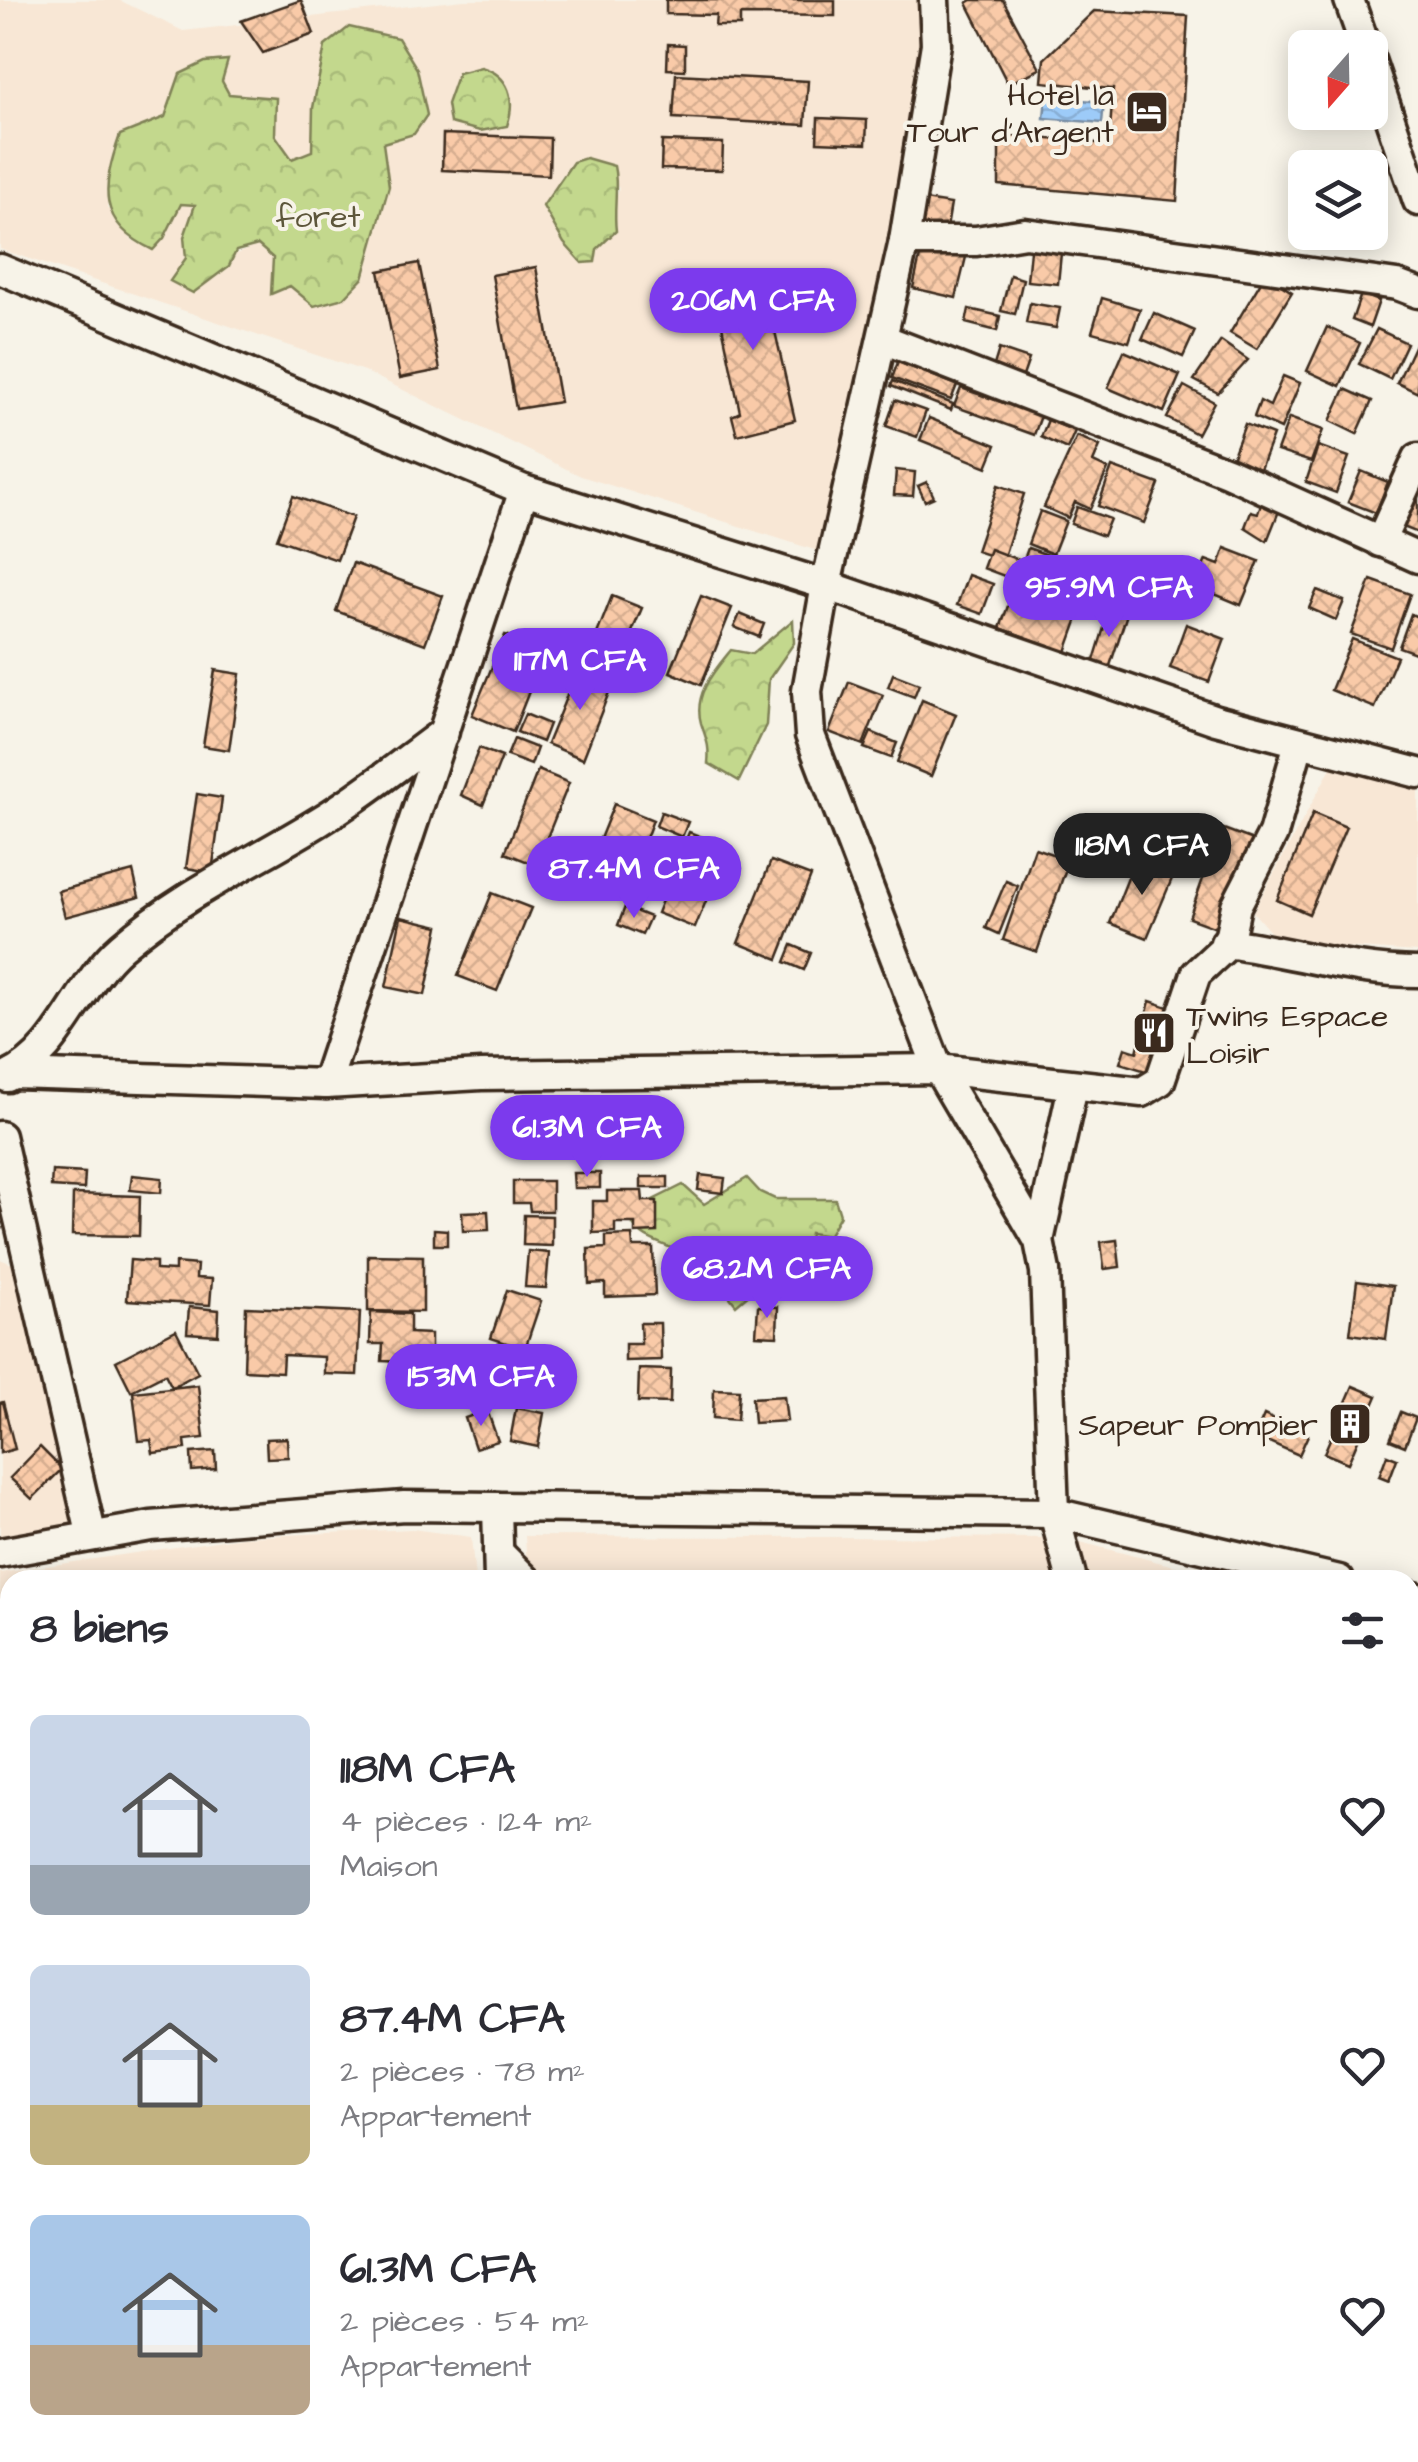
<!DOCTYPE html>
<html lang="fr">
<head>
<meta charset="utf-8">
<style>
  :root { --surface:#fff; --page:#f2f2f3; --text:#2b2b33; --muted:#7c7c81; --accent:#7c3aed }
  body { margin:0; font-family:"Architects Daughter",sans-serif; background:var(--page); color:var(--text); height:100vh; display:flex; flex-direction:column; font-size:38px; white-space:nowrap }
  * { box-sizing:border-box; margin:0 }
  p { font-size:32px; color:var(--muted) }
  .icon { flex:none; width:55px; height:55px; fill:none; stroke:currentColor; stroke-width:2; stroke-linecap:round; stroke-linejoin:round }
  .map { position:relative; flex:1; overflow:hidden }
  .drawer { position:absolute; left:0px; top:1570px; width:1420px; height:892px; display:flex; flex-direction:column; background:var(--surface); border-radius:30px 30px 0 0; box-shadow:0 5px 25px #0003 }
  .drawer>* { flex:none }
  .needle { width:65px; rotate:200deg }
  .controls { position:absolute; left:1288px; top:30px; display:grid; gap:20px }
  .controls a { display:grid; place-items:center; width:100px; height:100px; border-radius:15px; background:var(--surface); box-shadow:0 5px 25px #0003; font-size:50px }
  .price { position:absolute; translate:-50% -85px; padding:0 22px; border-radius:35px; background:var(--accent); color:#fff; font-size:32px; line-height:65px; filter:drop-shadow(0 2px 5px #0008) }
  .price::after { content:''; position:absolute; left:50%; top:60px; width:30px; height:22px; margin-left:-15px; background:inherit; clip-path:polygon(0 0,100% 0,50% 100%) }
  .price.on { background:#222; color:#fff }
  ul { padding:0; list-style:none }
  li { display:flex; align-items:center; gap:30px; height:250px; padding:0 30px }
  li span { display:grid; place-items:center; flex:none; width:280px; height:200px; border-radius:15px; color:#555 }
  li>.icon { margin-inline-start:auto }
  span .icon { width:120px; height:120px; fill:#fffc; stroke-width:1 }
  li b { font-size:42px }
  h2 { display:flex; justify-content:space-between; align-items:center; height:120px; padding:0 30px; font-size:42px }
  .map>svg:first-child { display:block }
  .built { fill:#f8e7d5; fill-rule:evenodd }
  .forest { fill:url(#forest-crowns); stroke:#7f8156; stroke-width:2.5 }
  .water { fill:url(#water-waves); stroke:#768ba1; stroke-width:2.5 }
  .building { fill:url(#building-cross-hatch); stroke:#3b2a1e; stroke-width:2.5 }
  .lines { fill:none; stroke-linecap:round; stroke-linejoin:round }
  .street-casing { stroke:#3b2a1e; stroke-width:35 }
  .street { stroke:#f7f3e8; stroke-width:28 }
  .labels { text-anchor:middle; stroke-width:8; stroke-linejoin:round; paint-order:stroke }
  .poi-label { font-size:32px; fill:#3b2a1e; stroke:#f7f3e8; text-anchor:end }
  .park-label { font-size:32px; fill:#5d563a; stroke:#f7f3e8 }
</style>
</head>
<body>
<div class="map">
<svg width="1418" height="2462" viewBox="0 0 1418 2462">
  <defs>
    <pattern id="forest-crowns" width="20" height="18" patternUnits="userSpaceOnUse" patternTransform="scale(2.5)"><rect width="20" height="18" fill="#c3d88d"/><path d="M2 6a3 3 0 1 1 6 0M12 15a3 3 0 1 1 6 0" fill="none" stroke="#a8ba79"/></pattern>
    <pattern id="water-waves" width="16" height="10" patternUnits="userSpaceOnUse" patternTransform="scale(2.5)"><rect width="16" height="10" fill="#9dcbf8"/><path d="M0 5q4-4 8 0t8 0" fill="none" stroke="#88aed4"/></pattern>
    <pattern id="building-cross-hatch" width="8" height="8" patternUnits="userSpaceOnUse" patternTransform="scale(2.5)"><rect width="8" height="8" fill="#f9caa8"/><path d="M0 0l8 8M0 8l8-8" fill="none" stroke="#d6ae90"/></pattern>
  </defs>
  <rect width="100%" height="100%" fill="#f7f3e8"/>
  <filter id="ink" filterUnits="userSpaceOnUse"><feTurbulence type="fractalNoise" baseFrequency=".01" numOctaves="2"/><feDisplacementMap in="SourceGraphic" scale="20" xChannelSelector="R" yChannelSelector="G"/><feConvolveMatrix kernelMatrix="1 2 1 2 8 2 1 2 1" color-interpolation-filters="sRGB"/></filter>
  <g filter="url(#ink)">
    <g class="built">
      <path d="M 0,0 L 119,0 L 183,31 L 464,0 L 666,0 L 666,14 L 716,15 L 716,26 L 739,26 L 740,15 L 834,16 L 835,0 L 924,0 L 927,48 L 821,552 L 581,476 L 364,371 L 0,249 ZM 668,45 L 685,45 L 684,69 L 667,69 ZM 228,61 L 222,82 L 229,94 L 275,135 L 292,159 L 313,151 L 313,108 L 414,134 L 382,143 L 389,186 L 382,212 L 273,258 L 258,245 L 171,281 L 186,258 L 184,237 L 195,205 L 181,204 L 164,238 L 153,249 L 132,240 L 107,207 L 120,135 L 166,117 ZM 676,74 L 807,82 L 805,125 L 674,118 ZM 818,118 L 867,120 L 866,143 L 817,142 ZM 443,135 L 549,138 L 549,174 L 442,170 ZM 662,142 L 722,143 L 722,170 L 661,169 ZM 586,158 L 619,188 L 613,209 L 615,231 L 597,248 L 595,262 L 582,263 L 564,243 L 556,191 L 561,176 ZM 418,263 L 440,369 L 401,378 ZM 536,268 L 559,401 L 516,409 L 492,275 ZM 760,269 L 795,420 L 738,435 L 733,416 L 740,412 L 714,288 L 725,284 L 724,277 Z"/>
      <polygon points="1333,764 1418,783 1418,952 1300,944 1271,933 1253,912"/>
      <polygon points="0,1259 12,1264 100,1522 0,1543"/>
      <polygon points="412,1529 471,1537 475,1580 10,1580 10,2452 553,2452 554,2462 0,2462 0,1573 243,1537"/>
      <polygon points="525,1536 1064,1538 1229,1580 528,1580"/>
      <polygon points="1410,1666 1418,1696 1418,1999 1410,2001"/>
    </g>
    <g class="forest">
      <path d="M 349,27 L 398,38 L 417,69 L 427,115 L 414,134 L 383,143 L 389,186 L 363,278 L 344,298 L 314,306 L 290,286 L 271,294 L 273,258 L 258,245 L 236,251 L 229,266 L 193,293 L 170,281 L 186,258 L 184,237 L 195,205 L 181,204 L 164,238 L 153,250 C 96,223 102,187 120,135 L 165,117 L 180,74 L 205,62 L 228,60 L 222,81 L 229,94 L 276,98 L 275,135 L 292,159 L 312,151 L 313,108 L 325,46 Z"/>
      <path d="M 481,67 C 510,75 516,100 507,126 L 480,131 L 450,123 L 447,104 L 458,73 Z"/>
      <path d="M 586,158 L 614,166 C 619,188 613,208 616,231 L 597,249 L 595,262 L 582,263 L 564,243 L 543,206 L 573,162 Z"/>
      <path d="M 793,620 L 794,643 L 769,679 L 766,725 L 739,781 L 708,763 C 710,745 706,739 701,723 C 693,694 714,671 731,650 L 752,654 Z"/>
      <path d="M 747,1178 L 760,1192 L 775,1199 L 835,1199 L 840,1215 L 828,1236 L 810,1233 L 808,1246 L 786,1276 L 770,1276 L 736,1305 L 729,1296 L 721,1263 L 725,1257 L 715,1257 L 706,1267 L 692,1266 C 678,1242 649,1247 633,1225 L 645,1204 L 683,1185 L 704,1204 Z"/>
    </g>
    <polygon class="water" points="1046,97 1104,102 1102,123 1044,118"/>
    <g class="building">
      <polygon points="301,0 314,34 263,53 241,21"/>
      <polygon points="666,0 835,0 835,16 740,15 740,26 715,26 716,15 666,14"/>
      <polygon points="972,0 1003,0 1040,69 1008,84 967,3"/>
      <polygon points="1094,11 1188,16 1177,201 999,185 999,135 1109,144 1113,89 1042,82 1044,59"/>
      <polygon points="668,44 685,45 685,70 667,69"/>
      <polygon points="676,74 808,81 805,125 673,118"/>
      <polygon points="818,118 867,120 866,144 817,142"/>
      <polygon points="443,134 550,138 549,175 442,170"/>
      <polygon points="662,141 723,143 722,170 661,169"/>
      <polygon points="918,199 951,204 946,234 913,229"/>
      <polygon points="923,243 967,253 956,298 913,288"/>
      <polygon points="1030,250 1061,253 1058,284 1027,281"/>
      <polygon points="419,263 440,370 400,378 379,271"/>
      <polygon points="536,267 560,402 516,409 492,275"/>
      <polygon points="761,269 795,420 737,435 732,416 740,412 714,287 725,284 724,277"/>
      <polygon points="1010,275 1023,279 1015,314 1001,311"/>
      <polygon points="1265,275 1292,292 1257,349 1230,333"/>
      <polygon points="1361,294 1379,301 1370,327 1352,320"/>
      <polygon points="1102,298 1140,309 1129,342 1092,332"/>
      <polygon points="1030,303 1060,308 1056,328 1026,323"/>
      <polygon points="969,309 1000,316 997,331 966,323"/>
      <polygon points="1154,313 1195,331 1183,357 1142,339"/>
      <polygon points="1327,327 1360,343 1340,386 1307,371"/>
      <polygon points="1377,329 1407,343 1390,379 1359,364"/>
      <polygon points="1417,340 1418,340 1418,393 1397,383"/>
      <polygon points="1221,341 1248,360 1218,393 1194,380"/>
      <polygon points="999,349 1029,359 1020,385 991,375"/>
      <polygon points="1124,351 1180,375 1164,412 1108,388"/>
      <polygon points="898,362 957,385 951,400 892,378"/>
      <polygon points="1283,376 1300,383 1281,429 1254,417 1260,401 1270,406"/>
      <polygon points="893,381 953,404 951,410 891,386"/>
      <polygon points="1184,386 1214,402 1197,434 1167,418"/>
      <polygon points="961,388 1041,416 1034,435 954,406"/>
      <polygon points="1345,389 1372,401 1357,434 1330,421"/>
      <polygon points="895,400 926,411 917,437 886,426"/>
      <polygon points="929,418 996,445 987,467 920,440"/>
      <polygon points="1289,418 1323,430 1311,462 1277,451"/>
      <polygon points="1048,420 1075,431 1067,449 1041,437"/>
      <polygon points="1245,424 1273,435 1257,477 1229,466"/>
      <polygon points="1077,436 1100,446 1093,462 1108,469 1090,509 1075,502 1068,518 1044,507"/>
      <polygon points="1318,446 1349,457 1336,493 1306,482"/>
      <polygon points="1112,467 1159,484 1144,523 1098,506"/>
      <polygon points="896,470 915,472 913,496 894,495"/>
      <polygon points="1361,471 1388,482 1376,513 1348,502"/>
      <polygon points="927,482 934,497 925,501 918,486"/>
      <polygon points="998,485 1024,494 1003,560 976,551"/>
      <polygon points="1418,488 1418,533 1403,527"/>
      <polygon points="293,496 353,517 337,560 277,539"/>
      <polygon points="1261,504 1279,511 1267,541 1245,527 1251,511 1258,513"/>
      <polygon points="1077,507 1110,519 1103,536 1071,524"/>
      <polygon points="1040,511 1066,521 1053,554 1028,544"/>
      <polygon points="1028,548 1048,555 1035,594 1014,587"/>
      <polygon points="1225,548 1259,561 1241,605 1205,590 1209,580 1199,576 1206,560 1219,565"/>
      <polygon points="990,549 1019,560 1012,579 983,568"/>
      <polygon points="353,563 443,596 425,644 336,611"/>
      <polygon points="968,575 993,584 982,614 957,605"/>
      <polygon points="1371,580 1410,594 1391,648 1351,634"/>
      <polygon points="1014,589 1080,613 1066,652 1000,628"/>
      <polygon points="1317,590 1344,601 1336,620 1309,608"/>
      <polygon points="612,596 642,608 624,651 595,639"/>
      <polygon points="701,596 732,608 701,685 670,672"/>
      <polygon points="1110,608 1127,614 1108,672 1092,667"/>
      <polygon points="740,614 764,624 759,637 734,627"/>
      <polygon points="1411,614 1418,617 1418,654 1399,647"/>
      <polygon points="1186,624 1225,639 1209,682 1170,668"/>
      <polygon points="505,635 545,651 513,732 472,715"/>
      <polygon points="1352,639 1397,657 1375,708 1331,690"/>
      <polygon points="578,668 613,682 583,759 547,744"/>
      <polygon points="215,670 240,674 229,750 203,746"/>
      <polygon points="893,674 919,684 914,697 888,687"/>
      <polygon points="849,682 883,695 863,745 829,732"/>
      <polygon points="922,700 956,714 931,776 897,762"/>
      <polygon points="525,714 549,724 542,742 517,732"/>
      <polygon points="871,732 897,743 891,758 864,748"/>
      <polygon points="514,739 537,748 531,765 507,756"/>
      <polygon points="479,748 502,757 483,805 461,795"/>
      <polygon points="538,770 569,783 536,865 505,853"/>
      <polygon points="197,794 222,798 212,872 186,868"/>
      <polygon points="614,804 653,820 625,892 585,876"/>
      <polygon points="661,812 688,822 682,837 656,826"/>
      <polygon points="1313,813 1346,827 1309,914 1277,900"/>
      <polygon points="1221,828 1256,841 1224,931 1189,918"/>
      <polygon points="689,832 728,847 695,928 657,913"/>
      <polygon points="1035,848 1069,860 1037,952 1003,940"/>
      <polygon points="1136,858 1174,874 1147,938 1110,923"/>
      <polygon points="771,861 811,876 778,959 738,943"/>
      <polygon points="133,871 139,897 65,917 58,891"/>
      <polygon points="1006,881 1018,886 999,934 986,928"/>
      <polygon points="492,893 531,908 497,991 458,976"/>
      <polygon points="625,907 650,917 642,935 618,925"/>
      <polygon points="401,917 439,926 425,995 386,987"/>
      <polygon points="792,945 811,953 804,970 785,962"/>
      <polygon points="1150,1001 1174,1009 1149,1072 1120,1063 1125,1048 1137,1052"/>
      <polygon points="52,1171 85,1173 84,1189 51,1187"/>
      <polygon points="573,1173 600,1173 600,1188 574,1188"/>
      <polygon points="132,1175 162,1178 161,1193 130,1190"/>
      <polygon points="700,1175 725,1178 723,1193 698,1190"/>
      <rect x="641" y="1177" width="27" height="11"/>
      <polygon points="513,1181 552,1181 552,1211 530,1211 529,1203 513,1203"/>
      <polygon points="607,1191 642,1191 643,1201 657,1201 657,1232 635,1233 635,1223 615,1223 615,1232 593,1233 593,1201 607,1201"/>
      <polygon points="73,1194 140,1196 139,1236 72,1235"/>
      <polygon points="488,1211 489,1230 463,1231 462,1212"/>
      <polygon points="524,1215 552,1216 552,1246 523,1245"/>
      <polygon points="434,1229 447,1230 447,1245 434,1245"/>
      <polygon points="632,1235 633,1247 653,1247 655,1295 605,1297 605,1283 589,1284 588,1249 606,1248 606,1236"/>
      <polygon points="1117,1240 1120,1267 1104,1269 1101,1242"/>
      <polygon points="528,1251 549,1253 546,1288 525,1287"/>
      <polygon points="368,1255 423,1256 423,1312 368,1311"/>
      <polygon points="130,1260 156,1262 156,1270 175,1271 175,1263 197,1265 196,1278 212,1279 210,1305 127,1300"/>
      <polygon points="1357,1281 1393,1286 1386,1339 1350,1334"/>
      <polygon points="507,1290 541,1301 525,1349 491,1338"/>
      <polygon points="758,1306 778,1307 777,1336 756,1335"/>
      <polygon points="189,1307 219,1310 218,1335 187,1333"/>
      <polygon points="246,1307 360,1312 357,1375 324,1374 324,1357 283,1355 282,1372 244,1370"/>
      <polygon points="371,1312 410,1314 410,1333 431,1334 431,1363 382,1361 383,1344 370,1344"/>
      <polygon points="640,1323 660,1323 661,1360 625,1361 625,1344 641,1344"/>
      <polygon points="176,1330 198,1373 172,1387 165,1374 131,1391 116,1361"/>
      <polygon points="518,1350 554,1353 549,1398 513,1394"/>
      <polygon points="639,1369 671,1370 670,1403 638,1402"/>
      <polygon points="198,1385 204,1438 185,1440 186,1449 153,1453 151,1440 139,1441 133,1392"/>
      <polygon points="1353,1386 1377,1396 1348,1463 1324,1453"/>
      <polygon points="714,1389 739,1390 737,1420 713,1418"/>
      <polygon points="784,1396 787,1421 754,1423 752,1398"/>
      <polygon points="3,1402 15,1449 0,1453 0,1403"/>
      <polygon points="516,1408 544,1413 538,1447 510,1441"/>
      <polygon points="487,1410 498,1441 475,1448 465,1418"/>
      <polygon points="1401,1412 1416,1418 1405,1446 1390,1440"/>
      <polygon points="1264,1415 1308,1435 1299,1455 1255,1436"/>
      <polygon points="287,1438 288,1457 267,1458 266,1439"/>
      <polygon points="40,1447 62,1469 32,1499 10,1478"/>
      <polygon points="215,1451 216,1469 192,1471 191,1453"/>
      <polygon points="1387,1455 1397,1459 1389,1480 1379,1476"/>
      <polygon points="1418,1665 1418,1722 1417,1722 1410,1667"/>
      <polygon points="1410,2074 1413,2074 1412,2116 1410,2116"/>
      <polygon points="1410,2220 1418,2222 1418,2297 1410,2296"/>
      <polygon points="1410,2390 1418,2395 1418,2420 1410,2432"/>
      <polygon points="1274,2452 1333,2452 1327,2462 1269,2462"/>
      <polygon points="882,2454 926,2459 926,2462 881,2462"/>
    </g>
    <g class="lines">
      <defs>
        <g id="street">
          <polyline points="934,0 936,44 904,241 826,585 807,691 810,735 938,1069 1039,1241 1045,1271 1054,1513 1072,1580"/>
          <polyline points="1349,0 1366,48"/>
          <polyline points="1370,60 1418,201"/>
          <polyline points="904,241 976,241 1025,233 1397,285 1418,293"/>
          <polyline points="0,269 524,490 826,585 1216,720 1418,773"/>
          <polyline points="883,339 1227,472 1418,558"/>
          <polyline points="1380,542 1418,458"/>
          <path d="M 1225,943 C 1292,951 1351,972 1418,972"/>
          <polyline points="13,1074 326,1084 481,1075 938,1069 1142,1092 1160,1081 1196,974 1223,949 1230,935 1236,906 1273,834 1299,743"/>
          <path d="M 7,1077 C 61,1052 78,984 121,947 C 182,894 252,863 320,821 C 363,795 403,762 444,732"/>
          <polyline points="326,1084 524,490"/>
          <polyline points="0,1136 91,1533"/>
          <polyline points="1039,1241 1073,1086"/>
          <polyline points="497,1507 499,1580"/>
          <polyline points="498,1552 526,1580"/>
          <polyline points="0,1553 151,1526 404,1506 1054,1513 1339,1580"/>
          <polyline points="1410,1596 1418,1598"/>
          <polyline points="1410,2139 1418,2141"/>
          <polyline points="1410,2356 1418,2360"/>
          <polyline points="0,2410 10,2406"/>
          <polyline points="549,2452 550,2462"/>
          <polyline points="1218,2452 1229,2462"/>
        </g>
      </defs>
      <use href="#street" class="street-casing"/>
      <use href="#street" class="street"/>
    </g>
  </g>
  <defs>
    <symbol id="hotel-square" viewBox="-11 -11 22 22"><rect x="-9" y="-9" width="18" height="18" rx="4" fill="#3b2a1e" stroke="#f7f3e8"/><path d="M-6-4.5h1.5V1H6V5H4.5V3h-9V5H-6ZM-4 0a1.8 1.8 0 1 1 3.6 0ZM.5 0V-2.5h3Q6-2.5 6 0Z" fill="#fff"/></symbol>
    <symbol id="restaurant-square" viewBox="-11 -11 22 22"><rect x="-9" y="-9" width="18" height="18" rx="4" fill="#3b2a1e" stroke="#f7f3e8"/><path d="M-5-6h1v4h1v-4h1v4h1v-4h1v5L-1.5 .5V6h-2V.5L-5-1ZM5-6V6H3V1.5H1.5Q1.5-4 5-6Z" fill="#fff"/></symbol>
    <symbol id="building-square" viewBox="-11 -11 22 22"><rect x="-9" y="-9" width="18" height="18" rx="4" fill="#3b2a1e" stroke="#f7f3e8"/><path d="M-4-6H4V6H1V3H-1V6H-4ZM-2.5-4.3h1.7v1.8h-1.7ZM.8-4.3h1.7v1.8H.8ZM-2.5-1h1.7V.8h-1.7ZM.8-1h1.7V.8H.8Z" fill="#fff"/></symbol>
  </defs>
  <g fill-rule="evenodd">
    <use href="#hotel-square" x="1122" y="87" width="50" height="50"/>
    <use href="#restaurant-square" x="1129" y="1008" width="50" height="50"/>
    <use href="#building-square" x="1325" y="1399" width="50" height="50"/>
  </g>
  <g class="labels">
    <g class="poi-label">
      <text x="1114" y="105">Hotel la<tspan x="1114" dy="37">Tour d'Argent</tspan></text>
      <text x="1186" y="1026" text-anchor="start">Twins Espace<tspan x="1186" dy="37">Loisir</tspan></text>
      <text x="1318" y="1435">Sapeur Pompier</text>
    </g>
    <g class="park-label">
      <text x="318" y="227">foret</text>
    </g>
  </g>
</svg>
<div class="controls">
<a><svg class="needle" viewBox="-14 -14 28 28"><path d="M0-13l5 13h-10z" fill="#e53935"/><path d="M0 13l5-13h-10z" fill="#7c7c81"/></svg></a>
<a><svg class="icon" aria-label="layers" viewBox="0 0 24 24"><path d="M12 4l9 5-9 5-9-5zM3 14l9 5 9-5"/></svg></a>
</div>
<b class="price" style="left:753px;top:353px">206M CFA</b>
<b class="price" style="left:1109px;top:640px">95.9M CFA</b>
<b class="price" style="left:580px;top:713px">117M CFA</b>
<b class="price on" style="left:1142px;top:898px">118M CFA</b>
<b class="price" style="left:634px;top:921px">87.4M CFA</b>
<b class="price" style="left:587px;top:1180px">61.3M CFA</b>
<b class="price" style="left:767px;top:1321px">68.2M CFA</b>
<b class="price" style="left:481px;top:1429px">153M CFA</b>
<section class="drawer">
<h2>8 biens<svg class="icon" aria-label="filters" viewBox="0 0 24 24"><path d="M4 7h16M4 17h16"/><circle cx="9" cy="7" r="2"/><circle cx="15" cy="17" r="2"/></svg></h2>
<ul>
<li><span style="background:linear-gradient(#c9d6e8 75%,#9aa5b1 0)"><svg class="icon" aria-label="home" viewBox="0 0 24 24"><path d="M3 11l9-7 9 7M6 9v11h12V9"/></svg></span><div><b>118M CFA</b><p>4 pièces · 124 m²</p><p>Maison</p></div><svg class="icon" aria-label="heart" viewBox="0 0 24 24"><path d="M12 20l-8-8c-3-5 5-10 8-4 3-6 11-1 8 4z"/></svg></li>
<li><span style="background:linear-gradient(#c9d6e8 70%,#c2b280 0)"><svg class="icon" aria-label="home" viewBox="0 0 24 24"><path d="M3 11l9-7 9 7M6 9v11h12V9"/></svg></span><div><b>87.4M CFA</b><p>2 pièces · 78 m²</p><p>Appartement</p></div><svg class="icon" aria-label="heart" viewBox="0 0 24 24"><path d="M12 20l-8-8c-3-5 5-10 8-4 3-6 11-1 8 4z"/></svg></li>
<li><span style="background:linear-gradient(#a9c7e8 65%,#b9a48a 0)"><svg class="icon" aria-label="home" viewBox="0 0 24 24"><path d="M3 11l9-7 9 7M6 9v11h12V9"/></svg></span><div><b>61.3M CFA</b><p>2 pièces · 54 m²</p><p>Appartement</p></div><svg class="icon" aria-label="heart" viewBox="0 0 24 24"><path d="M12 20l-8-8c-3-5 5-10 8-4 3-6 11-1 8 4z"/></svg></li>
</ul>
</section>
</div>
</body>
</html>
